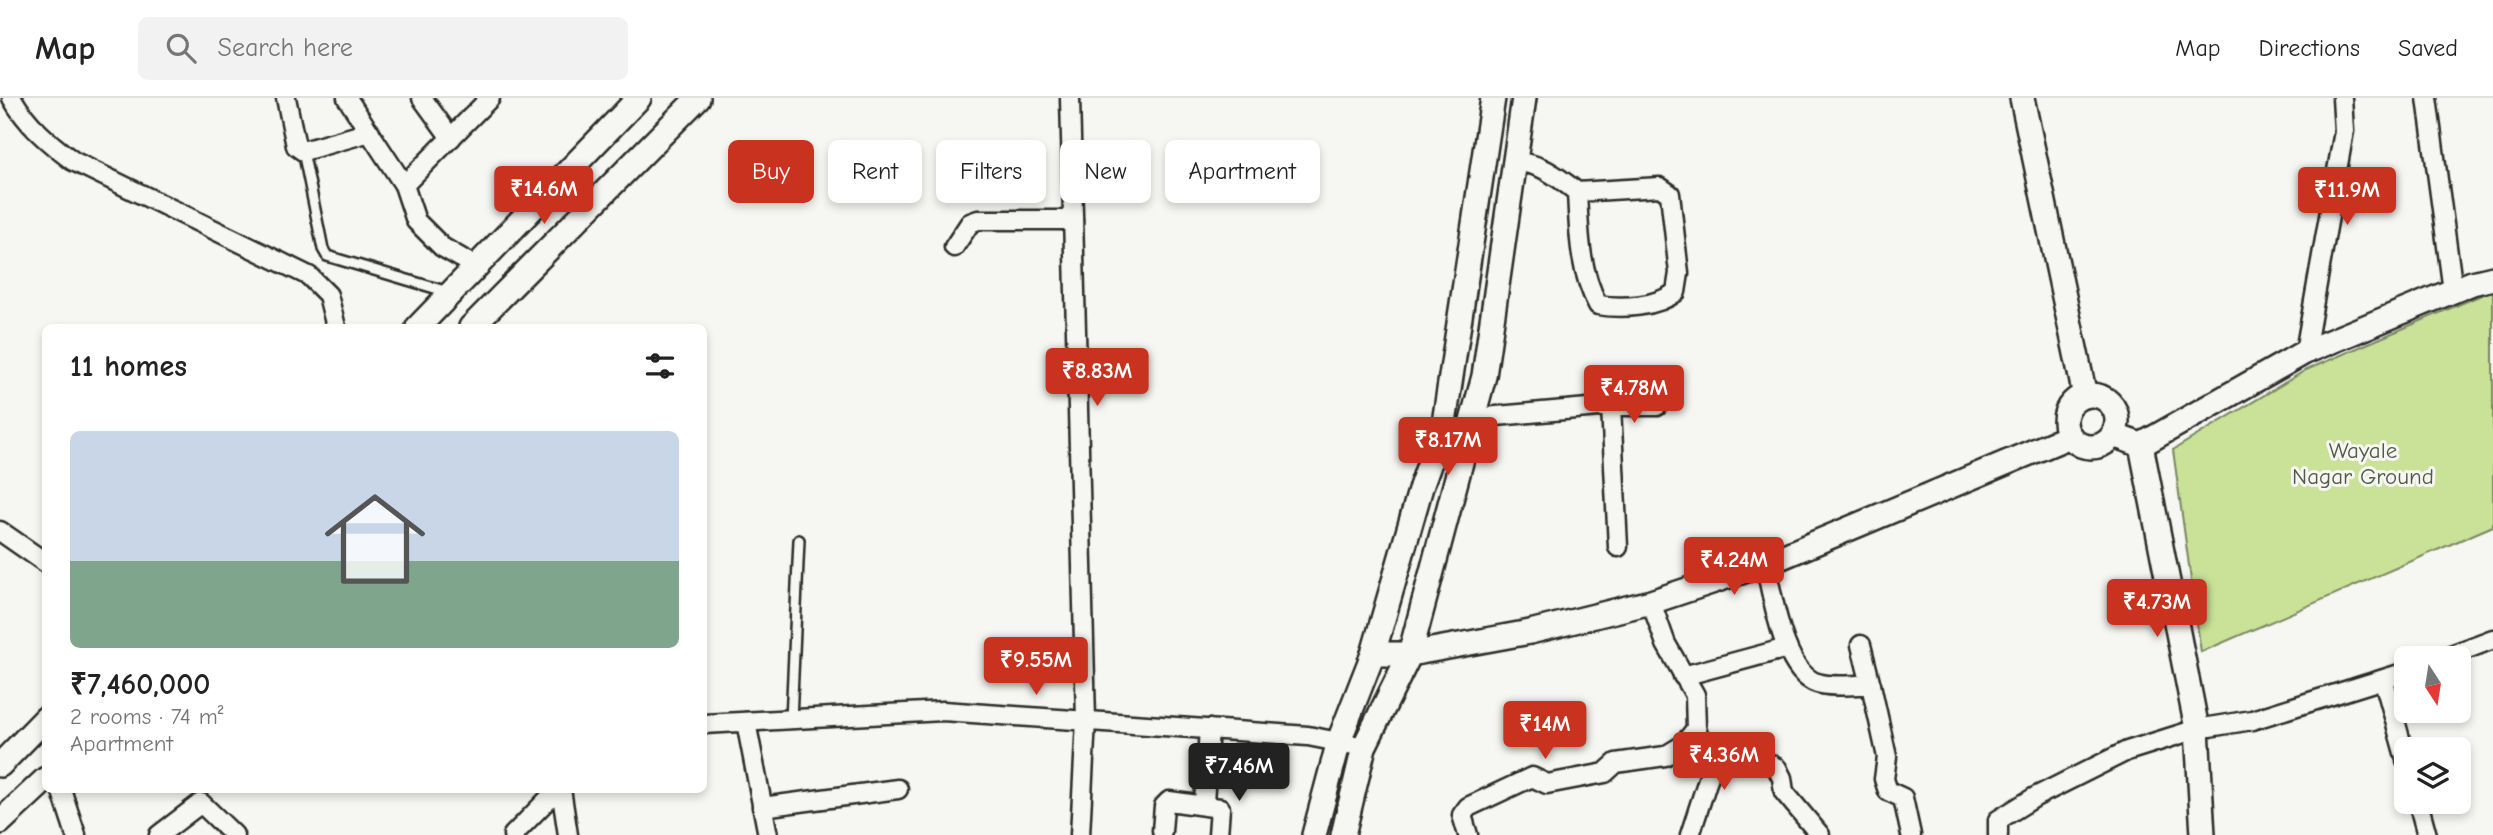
<!DOCTYPE html>
<html lang="en">
<head>
<meta charset="utf-8">
<style>
  :root { --surface:#fff; --page:#f2f2f2; --text:#222; --muted:#767676; --line:#e0e0e0; --accent:#c8321e }
  body { margin:0; font-family:"Comic Neue",sans-serif; background:var(--page); color:var(--text); height:100vh; display:flex; flex-direction:column; font-size:26px; white-space:nowrap }
  * { box-sizing:border-box; margin:0 }
  p { font-size:23px; color:var(--muted) }
  .icon { flex:none; width:38px; height:38px; fill:none; stroke:currentColor; stroke-width:2; stroke-linecap:round; stroke-linejoin:round }
  .map { position:relative; flex:1; overflow:hidden }
  .sheet { position:absolute; left:42px; top:226px; width:665px; height:469px; display:flex; flex-direction:column; background:var(--surface); border-radius:10px; box-shadow:0 4px 10px #0003 }
  .sheet>* { flex:none }
  .banner { position:absolute; left:728px; top:42px; width:665px; height:63px; display:flex; gap:14px }
  .needle { width:46px; rotate:168deg }
  .fabs { position:absolute; left:2394px; top:548px; display:grid; gap:14px }
  .fabs a { display:grid; place-items:center; width:77px; height:77px; border-radius:10px; background:var(--surface); box-shadow:0 4px 10px #0003; font-size:35px }
  .price { position:absolute; translate:-50% -60px; padding:0 16px; border-radius:7px; background:var(--accent); color:#fff; font-size:23px; line-height:46px; filter:drop-shadow(0 2px 4px #0008) }
  .price::after { content:''; position:absolute; left:50%; top:42px; width:21px; height:16px; margin-left:-10px; background:inherit; clip-path:polygon(0 0,100% 0,50% 100%) }
  .price.active { background:#222; color:#fff }
  ul { padding:0; list-style:none }
  li { display:grid; align-content:center; gap:14px; height:371px; padding:0 28px }
  li+li { border-top:2px solid var(--line) }
  li span { display:grid; place-items:center; height:217px; border-radius:10px; color:#555 }
  li>.icon { margin-inline-start:auto }
  span .icon { width:126px; height:126px; fill:#fffc; stroke-width:1 }
  li b { font-size:30px }
  h2 { display:flex; justify-content:space-between; align-items:center; height:84px; padding:0 28px; font-size:30px }
  .pill { padding:0 24px; border-radius:10px; background:var(--surface); box-shadow:0 4px 10px #0003; font-size:24px; line-height:63px }
  .pill.active { background:var(--accent); color:#fff }
  header { display:flex; align-items:center; gap:42px; box-sizing:border-box; height:98px; padding:0 35px; background:var(--surface); border-bottom:2px solid var(--line) }
  header strong { font-size:33px }
  nav { display:flex; gap:38px; margin-inline-start:auto; font-size:24px }
  .search { width:490px; height:63px; background:var(--page); display:flex; align-items:center; gap:18px; box-sizing:border-box; padding:0 24px; border-radius:10px; color:var(--muted); font-size:26px }
  .map>svg:first-child { display:block }
  .green { fill:#c9e298; stroke:#7a8662; stroke-width:2 }
  .lines { fill:none; stroke-linecap:round; stroke-linejoin:round }
  .service-casing { stroke:#2b2b2b; stroke-width:14 }
  .minor-casing { stroke:#2b2b2b; stroke-width:23 }
  .tertiary-casing { stroke:#2b2b2b; stroke-width:28 }
  .service { stroke:#f6f6f2; stroke-width:9 }
  .minor { stroke:#f6f6f2; stroke-width:18 }
  .tertiary { stroke:#f6f6f2; stroke-width:23 }
  .labels { text-anchor:middle; stroke-width:6; stroke-linejoin:round; paint-order:stroke }
  .park-label { font-size:23px; fill:#525946; stroke:#f6f6f2 }
</style>
</head>
<body>
<header>
<strong>Map</strong>
<div class="search"><svg class="icon" aria-label="search" viewBox="0 0 24 24"><circle cx="10" cy="10" r="6"/><path d="M15 15l6 6"/></svg>Search here</div>
<nav><a>Map</a><a>Directions</a><a>Saved</a></nav>
</header>
<div class="map">
<svg width="2493" height="737" viewBox="0 0 2493 737">
  <rect width="100%" height="100%" fill="#f6f6f2"/>
  <filter id="ink" filterUnits="userSpaceOnUse"><feTurbulence type="fractalNoise" baseFrequency=".0143" numOctaves="2"/><feDisplacementMap in="SourceGraphic" scale="14" xChannelSelector="R" yChannelSelector="G"/><feConvolveMatrix kernelMatrix="1 2 1 2 8 2 1 2 1" color-interpolation-filters="sRGB"/></filter>
  <g filter="url(#ink)">
    <polygon class="green" points="2493,192 2493,428 2201,554 2173,352 2306,272"/>
    <g class="lines">
      <defs>
        <g id="service">
          <polyline points="303,53 323,151 327,158 448,194"/>
          <polyline points="791,622 799,442"/>
        </g>
        <g id="minor">
          <path d="M 12,0 C 27,27 49,45 73,63 L 309,178 L 328,197 L 336,229"/>
          <polyline points="286,0 296,48 303,53 370,34"/>
          <polyline points="347,0 404,87 416,123 442,149 475,168"/>
          <polyline points="422,0 451,40"/>
          <polyline points="1070,0 1086,622 1080,737"/>
          <polyline points="2427,0 2453,193"/>
          <path d="M 1513,64 C 1539,64 1557,78 1577,94 C 1579,133 1579,172 1598,207 C 1622,211 1657,209 1676,194 L 1679,175 L 1670,96 L 1660,89 L 1577,94"/>
          <polyline points="404,87 490,0"/>
          <polyline points="954,149 970,125 978,122 1073,122"/>
          <polyline points="2305,254 2344,33 2342,0"/>
          <polyline points="1611,308 1657,308"/>
          <polyline points="1473,320 1611,308 1618,449"/>
          <polyline points="0,433 46,465"/>
          <path d="M 1765,466 C 1773,498 1783,574 1817,585 C 1833,590 1855,586 1871,587 L 1887,659 L 1884,681 L 1888,693 L 1903,700 L 1911,737"/>
          <polyline points="1651,504 1666,546 1695,597 1696,631 1704,649 1735,662 1767,664 1777,670 1782,680 1784,694 1820,737"/>
          <polyline points="1861,547 1871,587"/>
          <polyline points="2443,560 2493,541"/>
          <polyline points="1683,578 1787,550"/>
          <polyline points="2384,583 2406,662"/>
          <polyline points="746,624 768,737"/>
          <polyline points="704,626 943,613 1308,638 1364,649"/>
          <polyline points="61,691 76,737"/>
          <polyline points="561,691 568,737"/>
          <polyline points="2418,704 2427,737"/>
          <polyline points="1204,705 1209,631"/>
          <polyline points="762,709 898,691"/>
          <polyline points="1162,733 1164,708 1169,703 1220,710 1218,737"/>
          <polyline points="159,737 201,705 234,737"/>
          <polyline points="513,737 558,691"/>
          <polyline points="1468,737 1462,717 1468,709 1532,679 1547,686 1605,675 1616,665 1665,658 1683,647 1696,631"/>
          <polyline points="1690,737 1711,672 1704,649"/>
          <polyline points="1998,737 1998,722 2035,699 2127,653 2197,631 2252,622 2406,574"/>
        </g>
        <g id="tertiary">
          <polyline points="2022,0 2085,298"/>
          <polyline points="418,229 639,0"/>
          <polyline points="471,229 698,0"/>
          <circle cx="2091" cy="323" r="26"/>
          <polyline points="2113,337 2141,347 2197,631 2203,737"/>
          <polyline points="2141,347 2305,254 2472,185 2493,180"/>
          <polyline points="1373,556 1410,556 1530,534 1651,504 1765,466 2070,338"/>
          <polyline points="0,667 46,620"/>
          <polyline points="0,724 46,681"/>
          <polyline points="1314,737 1339,643 1373,556 1421,389 1444,325 1493,0"/>
          <polyline points="1343,737 1364,649 1410,556 1484,278 1524,0"/>
        </g>
      </defs>
      <use href="#service" class="service-casing"/>
      <use href="#minor" class="minor-casing"/>
      <use href="#tertiary" class="tertiary-casing"/>
      <use href="#service" class="service"/>
      <use href="#minor" class="minor"/>
      <use href="#tertiary" class="tertiary"/>
    </g>
  </g>
  <g class="labels">
    <g class="park-label">
      <text x="2363" y="360">Wayale<tspan x="2363" dy="26">Nagar Ground</tspan></text>
    </g>
  </g>
</svg>
<div class="fabs">
<a><svg class="needle" viewBox="-14 -14 28 28"><path d="M0-13l5 13h-10z" fill="#e53935"/><path d="M0 13l5-13h-10z" fill="#767676"/></svg></a>
<a><svg class="icon" aria-label="layers" viewBox="0 0 24 24"><path d="M12 4l9 5-9 5-9-5zM3 14l9 5 9-5"/></svg></a>
</div>
<b class="price" style="left:544px;top:128px">₹14.6M</b>
<b class="price" style="left:2347px;top:129px">₹11.9M</b>
<b class="price" style="left:1097px;top:310px">₹8.83M</b>
<b class="price" style="left:1634px;top:327px">₹4.78M</b>
<b class="price" style="left:1448px;top:379px">₹8.17M</b>
<b class="price" style="left:1734px;top:499px">₹4.24M</b>
<b class="price" style="left:2157px;top:541px">₹4.73M</b>
<b class="price" style="left:1036px;top:599px">₹9.55M</b>
<b class="price" style="left:1545px;top:663px">₹14M</b>
<b class="price" style="left:1724px;top:694px">₹4.36M</b>
<b class="price active" style="left:1239px;top:705px">₹7.46M</b>
<div class="banner">
<a class="pill active">Buy</a>
<a class="pill">Rent</a>
<a class="pill">Filters</a>
<a class="pill">New</a>
<a class="pill">Apartment</a>
</div>
<section class="sheet">
<h2>11 homes<svg class="icon" aria-label="filters" viewBox="0 0 24 24"><path d="M4 7h16M4 17h16"/><circle cx="9" cy="7" r="2"/><circle cx="15" cy="17" r="2"/></svg></h2>
<ul>
<li><span style="background:linear-gradient(#c9d6e8 60%,#7fa58c 0)"><svg class="icon" aria-label="home" viewBox="0 0 24 24"><path d="M3 11l9-7 9 7M6 9v11h12V9"/></svg></span><div><b>₹7,460,000</b><p>2 rooms · 74 m²</p><p>Apartment</p></div></li>
</ul>
</section>
</div>
</body>
</html>
